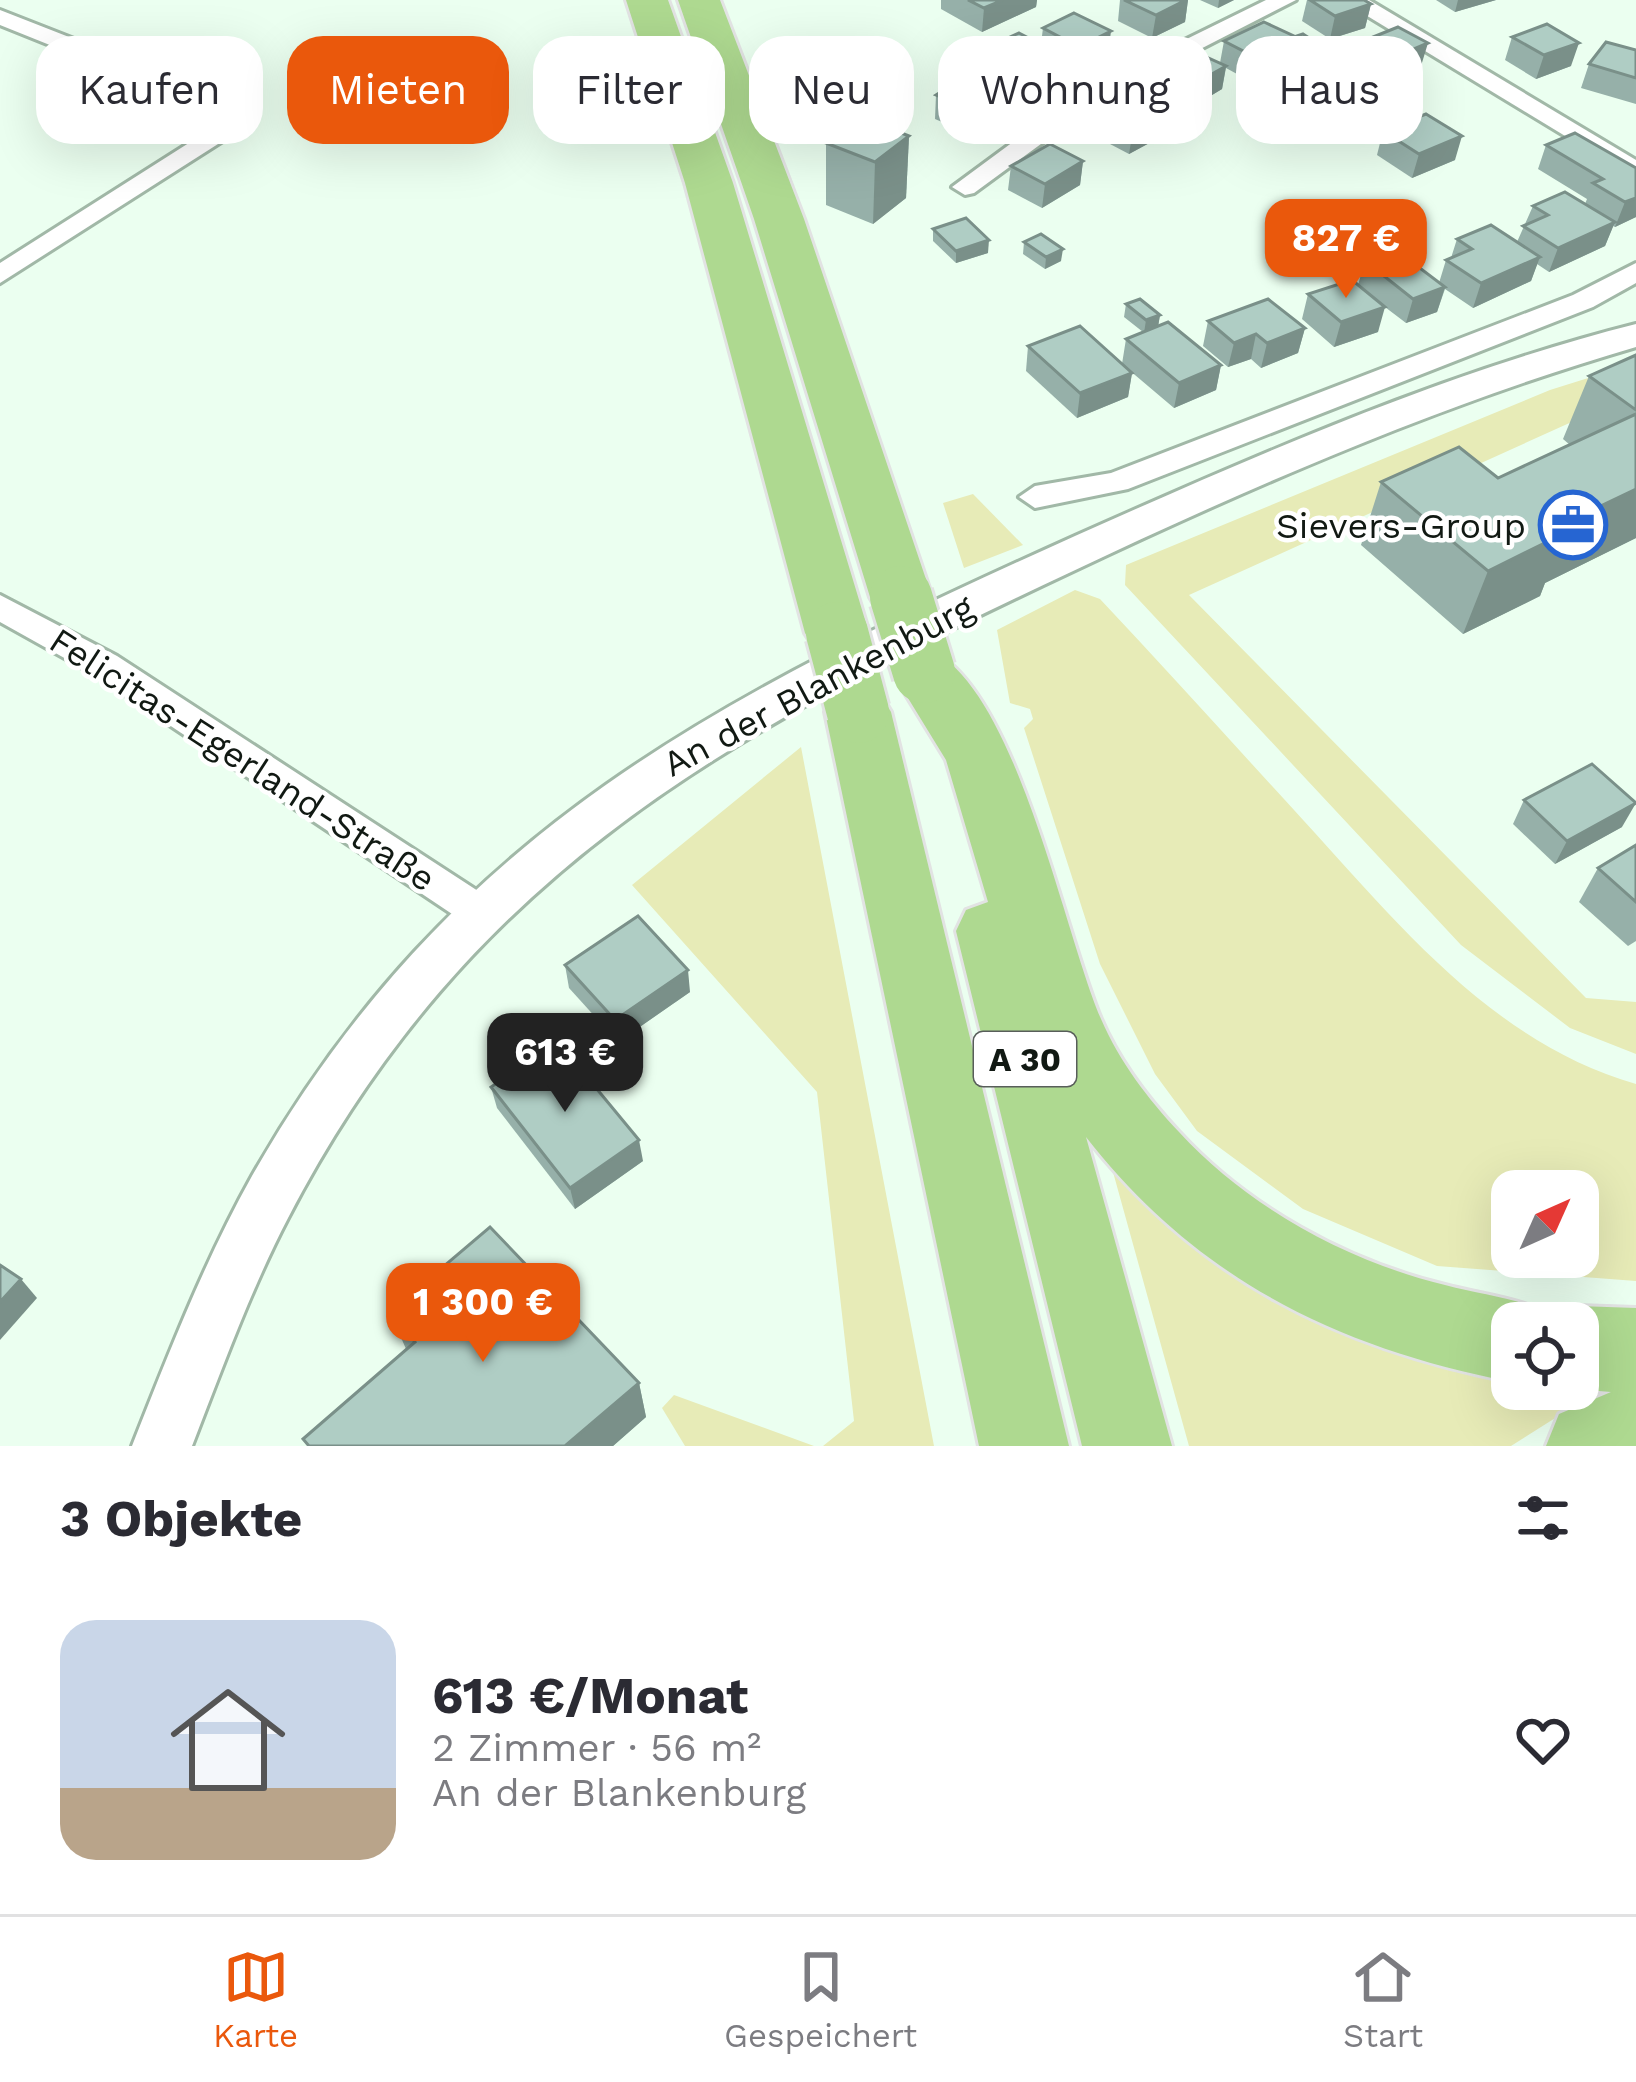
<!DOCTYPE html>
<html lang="de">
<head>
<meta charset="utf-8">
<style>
  :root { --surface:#fff; --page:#f2f2f3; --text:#2b2b33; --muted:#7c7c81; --line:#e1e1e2; --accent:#ea580c }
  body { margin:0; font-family:"Work Sans",sans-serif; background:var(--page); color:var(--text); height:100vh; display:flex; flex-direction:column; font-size:45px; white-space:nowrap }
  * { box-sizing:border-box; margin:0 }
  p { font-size:39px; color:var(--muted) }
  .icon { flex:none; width:66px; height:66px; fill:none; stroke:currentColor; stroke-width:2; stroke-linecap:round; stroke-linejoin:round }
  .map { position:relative; height:1446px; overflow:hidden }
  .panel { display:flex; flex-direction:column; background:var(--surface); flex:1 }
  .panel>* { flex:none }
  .top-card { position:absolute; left:36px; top:36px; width:1566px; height:108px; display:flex; gap:24px }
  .needle { width:78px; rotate:45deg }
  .controls { position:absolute; left:1491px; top:1170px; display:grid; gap:24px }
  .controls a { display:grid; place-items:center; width:108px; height:108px; border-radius:24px; background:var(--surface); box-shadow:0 12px 48px #0002; font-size:60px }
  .price { position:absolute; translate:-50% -102px; padding:0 27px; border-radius:24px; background:var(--accent); color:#fff; font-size:39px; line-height:78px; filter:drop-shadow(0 3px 6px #0008) }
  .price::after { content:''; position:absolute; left:50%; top:72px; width:36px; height:27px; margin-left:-18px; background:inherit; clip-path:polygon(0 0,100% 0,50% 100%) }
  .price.current { background:#222; color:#fff }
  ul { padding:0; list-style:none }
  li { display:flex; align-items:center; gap:36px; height:300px; padding:0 60px }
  li span { display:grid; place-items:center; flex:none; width:336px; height:240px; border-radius:36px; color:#555 }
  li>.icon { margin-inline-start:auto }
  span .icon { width:144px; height:144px; fill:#fffc; stroke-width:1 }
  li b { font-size:51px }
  h2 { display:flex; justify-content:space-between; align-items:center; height:144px; padding:0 60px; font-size:51px }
  .pill { padding:0 42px; border-radius:36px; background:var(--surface); box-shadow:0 12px 48px #0002; font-size:42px; line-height:108px }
  .pill.current { background:var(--accent); color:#fff }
  .menu { display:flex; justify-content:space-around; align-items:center; height:168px; border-top:3px solid var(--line); background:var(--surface); font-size:33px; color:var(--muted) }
  .menu a { display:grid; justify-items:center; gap:6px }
  .menu .current { color:var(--accent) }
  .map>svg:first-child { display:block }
  .green { fill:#e7ebb7; fill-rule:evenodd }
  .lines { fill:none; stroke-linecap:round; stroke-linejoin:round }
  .minor-casing { stroke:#a1b8a7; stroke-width:6 }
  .tertiary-casing { stroke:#a1b8a7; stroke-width:6 }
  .motorway-casing { stroke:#e2e3e3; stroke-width:6 }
  .minor { fill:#fff; fill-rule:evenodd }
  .tertiary { fill:#fff; fill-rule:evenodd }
  .motorway { fill:#aed990; fill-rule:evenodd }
  .motorway-bridge-casing { stroke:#e2e3e3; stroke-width:68; stroke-linecap:butt }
  .motorway-bridge { stroke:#aed990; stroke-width:62 }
  .wall { fill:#96b0a9 }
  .shaded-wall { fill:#7a9089 }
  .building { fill:#afcdc4; stroke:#7a9089; stroke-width:3 }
  .labels { text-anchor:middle; stroke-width:9; stroke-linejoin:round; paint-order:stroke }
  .shield { fill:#fff; stroke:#585e5a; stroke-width:3 }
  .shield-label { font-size:33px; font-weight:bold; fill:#111913 }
  .poi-label { font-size:36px; fill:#111913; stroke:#fff; text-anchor:end }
  .street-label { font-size:36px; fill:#111913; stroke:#fff }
</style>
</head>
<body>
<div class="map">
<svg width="1636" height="1446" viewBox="0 0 1636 1446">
  <rect width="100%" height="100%" fill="#ebfff0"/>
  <g class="green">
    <polygon points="1636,363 1636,393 1189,595 1586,998 1636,1002 1636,1054 1570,1028 1461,945 1125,585 1126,565 1550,390"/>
    <polygon points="973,494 1023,545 964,568 943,503"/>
    <path d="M 1075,590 L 1100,599 C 1169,672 1236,747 1304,821 C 1399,925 1495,1044 1636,1084 L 1636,1281 L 1437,1266 L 1303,1209 L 1197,1131 L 1155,1074 L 1100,964 L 1024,728 L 1033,719 L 1030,709 L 1010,703 L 997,630 ZM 1512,1191 L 1578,1191 L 1578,1257 L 1512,1257 Z"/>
    <polygon points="801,747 934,1446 823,1446 854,1421 817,1092 632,885"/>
    <path d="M 1108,1154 C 1157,1198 1206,1250 1260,1289 C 1329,1339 1428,1364 1512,1373 L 1512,1389 L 1609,1384 L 1511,1446 L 1189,1446 Z"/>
    <polygon points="674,1395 814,1446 685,1446 662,1408"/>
  </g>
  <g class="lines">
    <defs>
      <g id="minor">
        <polygon points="1266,0 1296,0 1101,100 974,193 965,195 952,187 1083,90"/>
        <polygon points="1341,0 1369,0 1636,160 1636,179"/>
        <polygon points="0,10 235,102 240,130 0,283 0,263 214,127 214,111 0,25"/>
        <polygon points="1636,263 1636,283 1593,307 1128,489 1035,508 1019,497 1035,486 1111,473 1573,295"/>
        <polygon points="0,595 117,656 498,904 504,915 498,926 484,931 470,926 93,674 0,622"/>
      </g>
      <path id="tertiary" d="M 1636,324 L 1636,347 C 1441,404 1255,485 1071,572 C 731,732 469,870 288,1218 C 250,1291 222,1369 192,1446 L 132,1446 C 168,1355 204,1262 252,1176 C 450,828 724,694 1075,536 C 1257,455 1442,373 1636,324 Z"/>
      <g id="motorway">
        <polygon points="626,0 668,0 733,183 869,633 859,649 837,656 815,649 805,633 685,183"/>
        <polygon points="678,0 720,0 804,219 932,597 923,613 901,619 879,613 870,597 754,219"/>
        <path d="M 924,648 C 1014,676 1064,934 1101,1019 C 1119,1061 1148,1099 1179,1132 C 1248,1207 1346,1261 1445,1285 C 1479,1294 1510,1297 1542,1310 L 1547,1320 L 1578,1306 L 1636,1308 L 1636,1446 L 1546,1446 L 1559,1414 L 1611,1392 L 1575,1389 L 1578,1323 L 1512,1323 L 1512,1382 C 1337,1348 1197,1279 1086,1137 L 1172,1446 L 1082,1446 L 956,931 L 966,910 L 988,902 L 946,760 L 892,672 L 901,655 Z"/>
        <polygon points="858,687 881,695 891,712 1069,1446 979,1446 825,712 835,695"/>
      </g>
    </defs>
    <use href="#minor" class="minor-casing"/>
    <use href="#tertiary" class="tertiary-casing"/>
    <use href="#motorway" class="motorway-casing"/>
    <use href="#minor" class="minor"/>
    <use href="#tertiary" class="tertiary"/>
    <use href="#motorway" class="motorway"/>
    <defs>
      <g id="motorway-bridge">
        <polyline points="901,597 924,672"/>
        <polyline points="837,633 858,712"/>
      </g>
    </defs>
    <use href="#motorway-bridge" class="motorway-bridge-casing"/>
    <use href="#motorway-bridge" class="motorway-bridge"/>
  </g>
  <g class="wall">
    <polygon points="941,0 1037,0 1036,7 982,32 941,9"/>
    <polygon points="1120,0 1188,0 1185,22 1152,38 1118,21"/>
    <polygon points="1200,0 1234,0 1218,8"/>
    <polygon points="1307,0 1364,0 1371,4 1365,28 1330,39 1302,21"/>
    <polygon points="1436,0 1496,0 1455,12"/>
    <polygon points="1264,22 1315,55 1301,60 1290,53 1289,60 1248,80 1226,68 1222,89 1192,107 1159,91 1163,67 1220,63 1224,41"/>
    <polygon points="1043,28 1108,55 1076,70 1066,65 1064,82 1033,96 1007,82 1001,85 980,73 982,50 1041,44"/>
    <polygon points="1512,37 1571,66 1536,79 1505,60"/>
    <polygon points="1363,41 1421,66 1393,79 1390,89 1369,98 1355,90 1358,78 1371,72 1357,64"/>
    <polygon points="1636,50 1636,104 1581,88 1589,64"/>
    <polygon points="1004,89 1002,113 970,134 935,119 936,95"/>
    <polygon points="1094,110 1170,110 1166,134 1129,154 1091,134"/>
    <polygon points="1383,131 1455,160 1412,178 1377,155"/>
    <polygon points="1575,133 1636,217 1615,227 1613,226 1605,246 1549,272 1537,264 1531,281 1473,308 1445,289 1437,312 1406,323 1381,304 1378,332 1334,347 1302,319 1308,294 1358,285 1365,261 1439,283 1446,260 1451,258 1457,239 1517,242 1533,206 1585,204 1587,199 1538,169 1546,145"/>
    <polygon points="909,136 906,198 873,224 826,205 826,143"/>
    <polygon points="1083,161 1080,185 1042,208 1008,190 1011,166"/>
    <polygon points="933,229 988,253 956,263 933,241"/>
    <polygon points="1024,242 1061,261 1045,269 1023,254"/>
    <polygon points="1126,304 1160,315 1158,326 1221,365 1216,390 1174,408 1122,364 1126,339 1143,332 1124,317"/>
    <polygon points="1208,321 1305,328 1298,353 1261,368 1251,359 1228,367 1203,346"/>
    <polygon points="1028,346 1132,373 1128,397 1077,418 1026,371"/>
    <polygon points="1636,355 1636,538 1545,583 1540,596 1463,634 1361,545 1381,482 1498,478 1570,445 1563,439 1589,376"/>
    <polygon points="1524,800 1622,827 1555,864 1513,824"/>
    <polygon points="1636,845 1636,941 1628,946 1579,902 1598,868"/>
    <polygon points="565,965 690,992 618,1042 569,988"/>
    <polygon points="491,1087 643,1161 575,1209 497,1108"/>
    <polygon points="390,1312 639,1383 646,1417 613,1446 308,1446 303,1439 406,1349"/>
  </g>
  <g class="shaded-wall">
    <polygon points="1003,0 1037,0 1036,7 982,32 984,8"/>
    <polygon points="1186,0 1188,0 1185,22 1152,38 1156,15"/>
    <polygon points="1219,0 1234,0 1218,8"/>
    <polygon points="1458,0 1496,0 1455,12"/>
    <polygon points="1371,4 1365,28 1330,39 1335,16"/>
    <polygon points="1111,31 1108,55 1076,70 1079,47"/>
    <polygon points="1294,36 1289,60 1248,80 1253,56"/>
    <polygon points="1317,43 1315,55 1301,60 1303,48"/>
    <polygon points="1428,43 1421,66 1393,79 1390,89 1369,98 1372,86 1387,80 1393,58"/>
    <polygon points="1579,43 1571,66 1536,79 1544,55"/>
    <polygon points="1009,58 1007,82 1001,85 1003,62"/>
    <polygon points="1067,58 1064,82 1033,96 1036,73"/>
    <polygon points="1226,66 1222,89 1192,107 1196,83"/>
    <polygon points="1004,89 1002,113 970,134 971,110"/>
    <polygon points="1170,110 1166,134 1129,154 1133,130"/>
    <polygon points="909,136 906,198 873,224 875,162"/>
    <polygon points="1462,136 1455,160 1412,178 1419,154"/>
    <polygon points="1083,161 1080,185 1042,208 1045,184"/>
    <polygon points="1636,198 1636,217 1615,227 1625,202"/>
    <polygon points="1615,222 1605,246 1549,272 1558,248"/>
    <polygon points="989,240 988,253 956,263 956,251"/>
    <polygon points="1063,249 1061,261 1045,269 1046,257"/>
    <polygon points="1540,257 1531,281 1473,308 1481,283"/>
    <polygon points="1445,287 1437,312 1406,323 1413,299"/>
    <polygon points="1385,307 1378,332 1334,347 1341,322"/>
    <polygon points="1160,315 1158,327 1144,333 1146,320"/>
    <polygon points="1305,328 1298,353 1261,368 1267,343"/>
    <polygon points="1256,334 1251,359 1228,367 1234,343"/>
    <polygon points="1221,365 1216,390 1174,408 1179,383"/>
    <polygon points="1132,373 1128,397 1077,418 1080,393"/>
    <polygon points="1636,489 1636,538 1545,583 1540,596 1463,634 1488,571 1559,526"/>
    <polygon points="1636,803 1622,827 1555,864 1567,841"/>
    <polygon points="688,970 690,992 618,1042 615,1020"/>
    <polygon points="639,1140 643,1161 575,1209 570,1188"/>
    <polygon points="21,1279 37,1298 0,1340 0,1302"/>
    <polygon points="639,1383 646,1417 613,1446 565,1446"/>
  </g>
  <g class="building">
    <polygon points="968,0 1003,0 984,8"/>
    <polygon points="1124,0 1186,0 1156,15"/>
    <polygon points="1310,0 1364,0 1371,4 1335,16"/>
    <polygon points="1074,13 1111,31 1079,47 1043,28"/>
    <polygon points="1264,22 1294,36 1253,56 1224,41"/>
    <polygon points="1547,24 1579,43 1544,55 1512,37"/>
    <polygon points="1398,27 1428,43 1393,58 1363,41"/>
    <polygon points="1019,33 1067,58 1036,73 1009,58 1003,62 982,50"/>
    <polygon points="1303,34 1317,43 1303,48 1293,41 1294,37"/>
    <polygon points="1606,42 1636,50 1636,78 1589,64"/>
    <polygon points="1193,51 1226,66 1196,83 1163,67"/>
    <polygon points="1379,69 1393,77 1372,86 1358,78"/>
    <polygon points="969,74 1004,89 971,110 936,95"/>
    <polygon points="1131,91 1170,110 1133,130 1094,110"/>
    <polygon points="1426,114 1462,136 1419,154 1383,131"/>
    <polygon points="861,117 909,136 875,162 826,143"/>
    <polygon points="1575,133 1636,168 1636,198 1625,202 1593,183 1603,179 1546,145"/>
    <polygon points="1050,144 1083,161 1045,184 1011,166"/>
    <polygon points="1565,192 1615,222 1558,248 1523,226 1548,215 1533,206"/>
    <polygon points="966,218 989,240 956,251 933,229"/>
    <polygon points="1491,225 1540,257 1481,283 1446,260 1472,249 1457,239"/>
    <polygon points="1041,234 1063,249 1046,257 1024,242"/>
    <polygon points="1396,250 1445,287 1413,299 1365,261"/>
    <polygon points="1352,280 1385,307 1341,322 1308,294"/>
    <polygon points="1140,299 1160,315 1146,320 1126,304"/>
    <polygon points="1268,299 1305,328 1267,343 1256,334 1234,343 1208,321"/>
    <polygon points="1168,322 1221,365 1179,383 1126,339"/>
    <polygon points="1080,326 1132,373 1080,393 1028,346"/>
    <polygon points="1636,355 1636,410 1589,376"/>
    <polygon points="1636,414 1636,489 1559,526 1567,532 1488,571 1381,482 1459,447 1498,478"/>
    <polygon points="1592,764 1636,803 1567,841 1524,800"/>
    <polygon points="1636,845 1636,902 1598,868"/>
    <polygon points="638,916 688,970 615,1020 565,965"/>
    <polygon points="558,1042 639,1140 570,1188 491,1087"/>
    <polygon points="490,1227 639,1383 565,1446 309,1446 303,1439 415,1342 390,1312"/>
    <polygon points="0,1265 21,1279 0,1302"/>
  </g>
  <defs>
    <symbol id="office-ring" viewBox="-11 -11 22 22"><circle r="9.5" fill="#fff" stroke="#2665d2" stroke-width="1.5"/><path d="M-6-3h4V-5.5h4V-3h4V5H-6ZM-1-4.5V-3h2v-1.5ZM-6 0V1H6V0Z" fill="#2665d2"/></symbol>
  </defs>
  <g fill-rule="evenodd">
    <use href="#office-ring" x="1535" y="487" width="76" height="76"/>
  </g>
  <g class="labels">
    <rect class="shield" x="974" y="1032" width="102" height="54" rx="9"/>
    <g class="shield-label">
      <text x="1025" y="1071">A 30</text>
    </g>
    <g class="poi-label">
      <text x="1526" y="538">Sievers-Group</text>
    </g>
    <g class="street-label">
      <text transform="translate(818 685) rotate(-28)" y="13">An der Blankenburg</text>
      <text transform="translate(243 759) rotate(33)" y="13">Felicitas-Egerland-Straße</text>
    </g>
  </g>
</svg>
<div class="controls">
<a><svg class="needle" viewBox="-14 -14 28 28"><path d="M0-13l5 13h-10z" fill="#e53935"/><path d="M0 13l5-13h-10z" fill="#7c7c81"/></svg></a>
<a><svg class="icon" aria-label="locate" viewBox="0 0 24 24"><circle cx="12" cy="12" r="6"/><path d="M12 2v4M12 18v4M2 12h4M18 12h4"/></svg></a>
</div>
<b class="price" style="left:1346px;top:301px">827 €</b>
<b class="price current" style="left:565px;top:1115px">613 €</b>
<b class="price" style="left:483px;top:1365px">1 300 €</b>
<div class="top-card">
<a class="pill">Kaufen</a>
<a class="pill current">Mieten</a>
<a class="pill">Filter</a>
<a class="pill">Neu</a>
<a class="pill">Wohnung</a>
<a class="pill">Haus</a>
</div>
</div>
<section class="panel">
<h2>3 Objekte<svg class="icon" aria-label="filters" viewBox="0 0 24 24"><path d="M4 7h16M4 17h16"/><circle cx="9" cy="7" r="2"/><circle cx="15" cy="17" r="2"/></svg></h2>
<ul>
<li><span style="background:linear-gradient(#c9d6e8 70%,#b9a48a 0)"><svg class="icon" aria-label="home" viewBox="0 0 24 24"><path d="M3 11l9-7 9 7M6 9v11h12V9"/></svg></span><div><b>613 €/Monat</b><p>2 Zimmer · 56 m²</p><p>An der Blankenburg</p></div><svg class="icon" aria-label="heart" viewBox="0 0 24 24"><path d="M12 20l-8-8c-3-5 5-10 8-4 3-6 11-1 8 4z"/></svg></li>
</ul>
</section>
<nav class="menu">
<a class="current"><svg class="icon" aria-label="map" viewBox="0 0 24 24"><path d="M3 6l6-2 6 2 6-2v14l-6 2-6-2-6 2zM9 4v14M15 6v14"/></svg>Karte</a>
<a><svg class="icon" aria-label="saved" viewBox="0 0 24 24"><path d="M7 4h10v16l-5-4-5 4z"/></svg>Gespeichert</a>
<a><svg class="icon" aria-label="home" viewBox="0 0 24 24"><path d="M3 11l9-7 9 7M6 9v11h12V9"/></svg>Start</a>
</nav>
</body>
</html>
